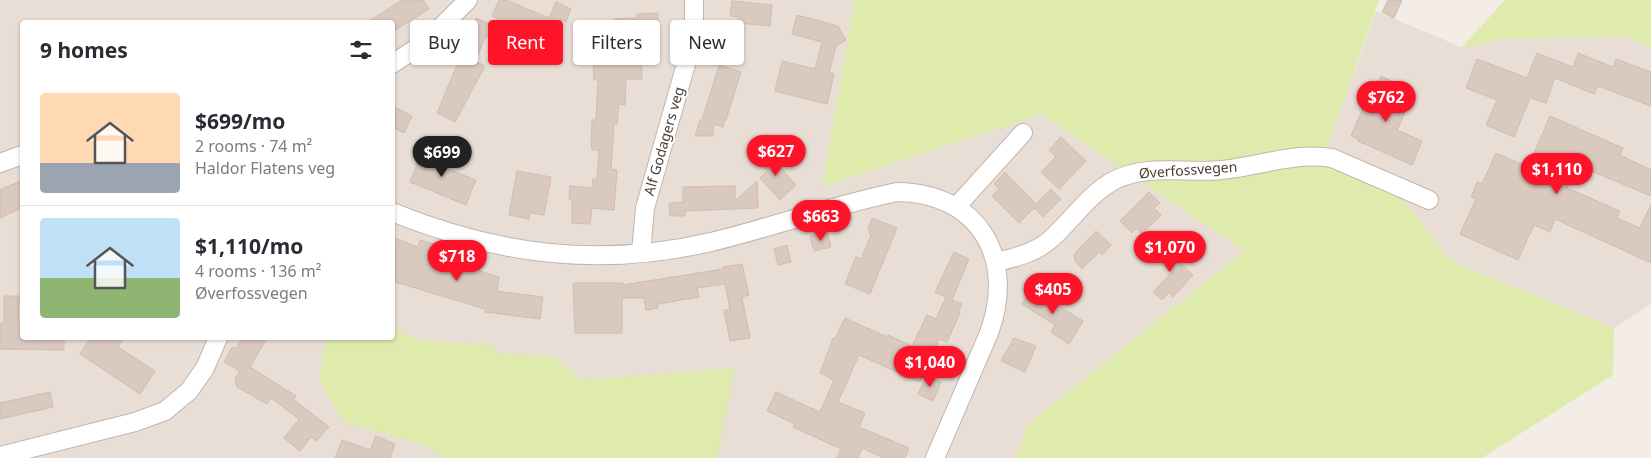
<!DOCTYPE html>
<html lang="en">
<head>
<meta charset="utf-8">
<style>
  :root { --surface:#fff; --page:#f7f7f7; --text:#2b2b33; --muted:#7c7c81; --line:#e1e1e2; --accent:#ff1328 }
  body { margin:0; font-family:"Noto Sans",sans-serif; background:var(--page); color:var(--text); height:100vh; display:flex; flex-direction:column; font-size:19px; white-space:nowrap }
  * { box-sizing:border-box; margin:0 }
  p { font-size:16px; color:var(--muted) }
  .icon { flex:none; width:28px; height:28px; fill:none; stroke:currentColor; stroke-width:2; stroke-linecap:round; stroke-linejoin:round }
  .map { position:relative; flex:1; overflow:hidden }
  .details { position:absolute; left:20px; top:20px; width:375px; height:320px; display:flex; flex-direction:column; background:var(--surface); border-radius:5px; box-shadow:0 1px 4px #0004 }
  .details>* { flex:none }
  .guide { position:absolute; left:410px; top:20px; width:475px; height:45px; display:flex; gap:10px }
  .price { position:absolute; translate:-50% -42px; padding:0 11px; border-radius:18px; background:var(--accent); color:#fff; font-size:16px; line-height:32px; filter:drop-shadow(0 1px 2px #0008) }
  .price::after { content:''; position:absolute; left:50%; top:30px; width:15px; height:11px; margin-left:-8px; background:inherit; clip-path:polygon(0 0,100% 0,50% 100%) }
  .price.selected { background:#222; color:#fff }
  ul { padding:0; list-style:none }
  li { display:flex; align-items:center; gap:15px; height:125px; padding:0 20px }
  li+li { border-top:1px solid var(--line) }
  li span { display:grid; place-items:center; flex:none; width:140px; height:100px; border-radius:5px; color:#555 }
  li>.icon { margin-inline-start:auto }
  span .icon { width:60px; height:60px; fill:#fffc; stroke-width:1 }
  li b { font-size:21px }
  h2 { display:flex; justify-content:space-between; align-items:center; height:60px; padding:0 20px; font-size:21px }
  .chip { padding:0 18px; border-radius:5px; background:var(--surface); box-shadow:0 1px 4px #0004; font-size:18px; line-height:45px }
  .chip.selected { background:var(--accent); color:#fff }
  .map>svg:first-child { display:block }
  .residential { fill:#e9ded5; fill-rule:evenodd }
  .green { fill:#deebad }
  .building { fill:#dac9bf; stroke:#d2bcae }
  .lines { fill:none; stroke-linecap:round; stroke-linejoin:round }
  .minor-casing { stroke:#c4b5ac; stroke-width:20 }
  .minor { stroke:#fff; stroke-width:18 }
  .labels { text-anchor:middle; stroke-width:4; stroke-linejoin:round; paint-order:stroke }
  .street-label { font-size:14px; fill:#483c35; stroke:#fff }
</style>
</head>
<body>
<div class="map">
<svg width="1651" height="458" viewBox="0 0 1651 458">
  <rect width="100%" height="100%" fill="#f4ede7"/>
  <g class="residential">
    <path d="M 0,0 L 850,0 L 854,2 L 823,186 L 1042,114 L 1244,251 L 1027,425 L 1016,458 L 0,458 ZM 22,22 L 392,22 L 392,338 L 22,338 Z"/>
    <polygon points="1376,11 1461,47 1502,39 1628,36 1651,49 1651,304 1614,328 1451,261 1401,197 1326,152"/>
  </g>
  <g class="green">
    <polygon points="850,0 1379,0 1326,152 1401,197 1451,261 1614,328 1613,375 1482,458 1016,458 1027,425 1244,251 1042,114 822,187 854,2"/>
    <polygon points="1505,0 1651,0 1651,49 1628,36 1502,39 1461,48"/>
    <polygon points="393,329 418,340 494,345 495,353 554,356 580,380 735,368 717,458 449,458 418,443 343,422 319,379 326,338 392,338"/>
  </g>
  <g class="building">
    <polygon points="402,0 423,0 429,9 392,32 392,22 368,22"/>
    <polygon points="499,0 506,0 549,18 556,2 571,9 566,22 562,20 551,45 492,16"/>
    <polygon points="1388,0 1402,0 1394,18 1382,12"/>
    <polygon points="732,1 772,5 770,26 739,23 739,17 730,16"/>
    <polygon points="658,13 658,41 641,41 642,79 626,79 625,105 619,104 617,124 614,124 611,169 617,170 614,210 592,208 590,224 572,223 572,200 569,200 570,186 592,188 593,179 597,179 599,150 592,150 591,142 592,120 596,120 598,80 594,80 593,60 584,60 583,40 614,39 614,19 637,18 637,14"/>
    <polygon points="797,15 838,26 846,40 836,46 829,73 834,74 827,104 775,91 782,61 815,69 822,42 792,34"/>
    <polygon points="476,18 493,25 488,37 486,36 475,61 485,66 455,122 437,113 454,72 469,43 465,42"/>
    <polygon points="1537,53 1573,67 1578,53 1613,67 1616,59 1651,72 1651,106 1598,86 1594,94 1555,78 1546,103 1530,98 1514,137 1486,125 1497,100 1466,88 1477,59 1527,78"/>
    <polygon points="719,65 741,72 726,120 725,120 723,127 713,124 713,136 695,136 700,120 702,120"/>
    <polygon points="1381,76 1408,89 1401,106 1407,108 1397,130 1422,141 1412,165 1358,141 1358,139 1351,136 1370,92 1373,93"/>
    <polygon points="392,106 412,116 404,133 392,127"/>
    <polygon points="1550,116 1623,148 1620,155 1651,170 1651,196 1577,165 1567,188 1620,211 1617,218 1640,228 1651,204 1651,263 1555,219 1550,232 1534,225 1518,260 1460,234 1476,199 1471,197 1477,182 1482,184 1496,153 1528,167"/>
    <polygon points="1061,137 1086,161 1059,189 1041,172 1056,157 1049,150"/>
    <polygon points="424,147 445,156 442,163 449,166 448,169 476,180 466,205 410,182"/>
    <polygon points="774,151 782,160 777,164 796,185 780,200 760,178 767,171 760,163"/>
    <polygon points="517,171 551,177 544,215 530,213 529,219 509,215"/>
    <polygon points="1005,172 1036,204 1051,189 1061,199 1043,217 1034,208 1019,223 992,196 999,189 994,184"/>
    <polygon points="22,180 22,208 0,218 0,190"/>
    <polygon points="757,181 758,208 685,211 685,216 670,216 669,203 683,202 683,187 735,186 735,201"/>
    <polygon points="1149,192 1160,203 1154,208 1161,215 1142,234 1136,228 1132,233 1120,221"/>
    <polygon points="872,218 897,228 870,294 845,284 856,257 861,259 871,235 868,229"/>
    <polygon points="1096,231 1111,245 1102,255 1099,252 1082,269 1075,261 1074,254"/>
    <polygon points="827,232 831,247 814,251 810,236"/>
    <polygon points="392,237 418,247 420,240 435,244 432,256 436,257 435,261 460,268 461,265 499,277 497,291 543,297 540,319 485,312 485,309 392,281"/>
    <polygon points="1155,241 1193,275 1173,297 1169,293 1162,300 1153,292 1172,272 1148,248"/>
    <polygon points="787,245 791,262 778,265 774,249"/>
    <polygon points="954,252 969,259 952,300 962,304 958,312 960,313 947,342 939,339 920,382 859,355 838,402 865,413 859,427 909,448 905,458 884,458 862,448 858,458 837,458 841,449 793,427 795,424 767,411 776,392 820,412 834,380 820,373 833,338 835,339 845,318 887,337 888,335 912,346 927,315 936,319 946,297 935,292"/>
    <polygon points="742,264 749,295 742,297 750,338 730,341 724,310 730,309 725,284 697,288 699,297 658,304 658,308 646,310 644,298 622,298 622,333 575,333 573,283 623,283 623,285 723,269 723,267"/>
    <polygon points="1032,286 1046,294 1044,297 1083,321 1069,344 1051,332 1055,325 1022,304"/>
    <polygon points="4,296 19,296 18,323 22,323 22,338 64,338 64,350 0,349 0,323 4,323"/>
    <polygon points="90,338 124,338 118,347 155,371 140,394 80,354"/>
    <polygon points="242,338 267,338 250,367 296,396 293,399 329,427 316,441 311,437 300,451 284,438 299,419 271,398 267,404 237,387 235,379 240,371 224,362 232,347 236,349"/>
    <polygon points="1014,338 1036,346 1025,372 1001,361"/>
    <polygon points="926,376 941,382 933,401 918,394"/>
    <polygon points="50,392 53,407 0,419 0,403"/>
    <polygon points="376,436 395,444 390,458 335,458 342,440 370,450"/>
  </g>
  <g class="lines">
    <defs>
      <g id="minor">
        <polyline points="392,64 426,42 468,0"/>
        <polyline points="0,163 22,155"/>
        <polyline points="956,207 1023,133"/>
        <path d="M 392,212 C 498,255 599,268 711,242 C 773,227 834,205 897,192 C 980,193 1016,259 989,333 L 935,458"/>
        <polyline points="641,253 645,208 694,36 694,0"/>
        <path d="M 996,262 C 1015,258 1038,252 1052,238 C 1072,220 1089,194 1113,181 C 1147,163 1186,174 1222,170 C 1260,166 1294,152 1332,158 L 1429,200"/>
        <polyline points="0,456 135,422 165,411 189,391 205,368 218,338"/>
      </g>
    </defs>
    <use href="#minor" class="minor-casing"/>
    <use href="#minor" class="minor"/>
  </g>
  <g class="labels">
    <g class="street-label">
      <text transform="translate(664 141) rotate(-74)" y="5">Alf Godagers veg</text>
      <text transform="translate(1188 170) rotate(-4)" y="5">Øverfossvegen</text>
    </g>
  </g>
</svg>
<b class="price" style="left:1386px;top:123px">$762</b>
<b class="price" style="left:776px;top:177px">$627</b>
<b class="price selected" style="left:442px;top:178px">$699</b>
<b class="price" style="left:1557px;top:195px">$1,110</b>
<b class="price" style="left:821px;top:242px">$663</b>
<b class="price" style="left:1170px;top:273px">$1,070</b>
<b class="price" style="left:457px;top:282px">$718</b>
<b class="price" style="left:1053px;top:315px">$405</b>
<b class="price" style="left:930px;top:388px">$1,040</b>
<div class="guide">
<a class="chip">Buy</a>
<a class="chip selected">Rent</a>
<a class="chip">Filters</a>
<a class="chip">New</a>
</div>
<section class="details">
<h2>9 homes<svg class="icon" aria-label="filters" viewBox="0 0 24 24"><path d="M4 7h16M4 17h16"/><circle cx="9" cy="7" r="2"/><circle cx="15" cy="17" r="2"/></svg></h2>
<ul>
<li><span style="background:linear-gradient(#ffd9b3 70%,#9aa5b1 0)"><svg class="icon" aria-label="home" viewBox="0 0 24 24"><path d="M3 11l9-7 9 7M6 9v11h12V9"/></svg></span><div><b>$699/mo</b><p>2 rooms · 74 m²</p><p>Haldor Flatens veg</p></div></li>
<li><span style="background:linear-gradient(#bfe0f5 60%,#8fb573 0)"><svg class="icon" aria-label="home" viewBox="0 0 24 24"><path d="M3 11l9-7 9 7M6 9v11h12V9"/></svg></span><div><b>$1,110/mo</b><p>4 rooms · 136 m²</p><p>Øverfossvegen</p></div></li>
</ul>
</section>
</div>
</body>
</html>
